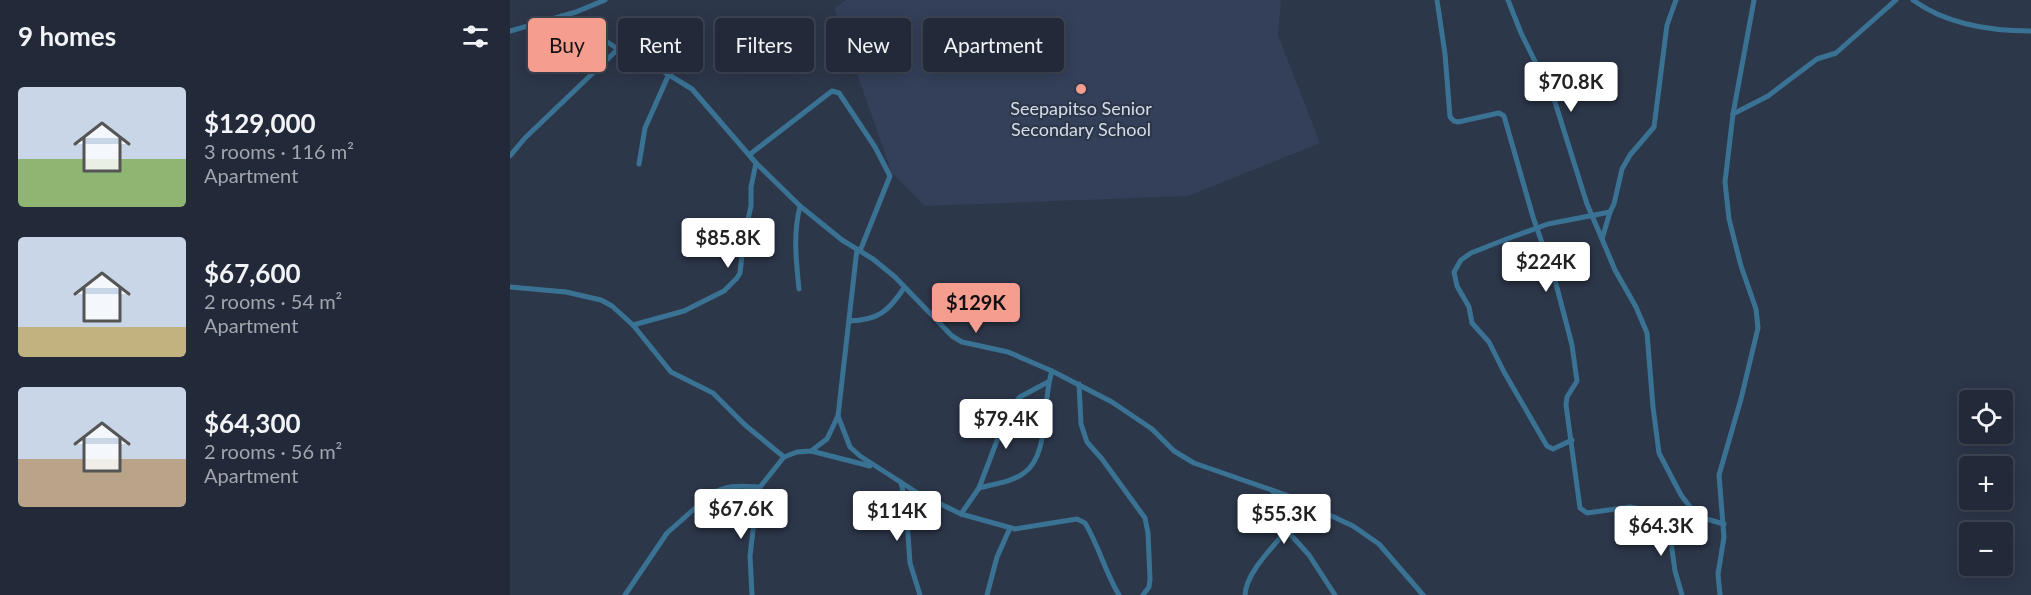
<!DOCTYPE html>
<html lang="en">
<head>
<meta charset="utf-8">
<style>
  :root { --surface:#222938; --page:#2e3543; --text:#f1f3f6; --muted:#a2a6ae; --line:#3f4553; --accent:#f59d8e }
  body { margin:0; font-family:Lato,sans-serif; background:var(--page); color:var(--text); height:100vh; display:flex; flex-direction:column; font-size:22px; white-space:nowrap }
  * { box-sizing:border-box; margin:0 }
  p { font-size:20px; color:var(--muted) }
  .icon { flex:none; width:33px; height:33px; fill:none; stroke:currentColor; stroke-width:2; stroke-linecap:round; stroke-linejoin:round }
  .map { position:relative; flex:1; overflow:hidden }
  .details { display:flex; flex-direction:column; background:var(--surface); width:510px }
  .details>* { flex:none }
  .top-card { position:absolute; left:18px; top:18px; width:570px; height:54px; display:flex; gap:12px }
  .tools { position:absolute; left:1449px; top:390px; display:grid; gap:12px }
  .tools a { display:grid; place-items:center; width:54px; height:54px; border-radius:6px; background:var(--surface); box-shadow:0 3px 15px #0003,0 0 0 2px var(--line); font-size:30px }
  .price { position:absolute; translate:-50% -51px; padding:0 14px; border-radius:6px; background:#fff; color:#222; font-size:20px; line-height:39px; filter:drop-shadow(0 2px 3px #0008) }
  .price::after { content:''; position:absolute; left:50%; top:36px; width:18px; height:14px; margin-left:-9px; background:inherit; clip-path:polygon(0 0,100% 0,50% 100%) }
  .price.selected { background:var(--accent); color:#111 }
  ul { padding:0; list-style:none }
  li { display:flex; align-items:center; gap:18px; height:150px; padding:0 18px }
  li span { display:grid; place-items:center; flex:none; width:168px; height:120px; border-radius:6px; color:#555 }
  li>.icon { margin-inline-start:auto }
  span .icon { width:72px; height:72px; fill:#fffc; stroke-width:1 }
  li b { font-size:26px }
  h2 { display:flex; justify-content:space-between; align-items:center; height:72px; padding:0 18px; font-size:26px }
  .pill { padding:0 21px; border-radius:6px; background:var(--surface); box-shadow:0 3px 15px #0003,0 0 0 2px var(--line); font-size:21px; line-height:54px }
  .pill.selected { background:var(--accent); color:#111 }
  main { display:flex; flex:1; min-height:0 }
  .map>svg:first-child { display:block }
  .built { fill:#344059 }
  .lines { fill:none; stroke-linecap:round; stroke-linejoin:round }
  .minor { stroke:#3a7294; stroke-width:5 }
  .poi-dot { fill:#f59d8e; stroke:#2d374a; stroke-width:2 }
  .labels { text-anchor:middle; stroke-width:4.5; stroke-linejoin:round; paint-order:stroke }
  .poi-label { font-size:18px; fill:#d5dbe7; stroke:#2d374a }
</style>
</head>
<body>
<main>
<section class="details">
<h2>9 homes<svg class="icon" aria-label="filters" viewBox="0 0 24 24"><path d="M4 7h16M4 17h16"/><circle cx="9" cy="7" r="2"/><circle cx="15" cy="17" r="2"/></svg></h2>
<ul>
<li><span style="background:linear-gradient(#c9d6e8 60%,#8fb573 0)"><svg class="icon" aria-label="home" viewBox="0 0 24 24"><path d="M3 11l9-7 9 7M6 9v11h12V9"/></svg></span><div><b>$129,000</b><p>3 rooms · 116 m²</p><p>Apartment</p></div></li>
<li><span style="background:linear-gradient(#c9d6e8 75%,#c2b280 0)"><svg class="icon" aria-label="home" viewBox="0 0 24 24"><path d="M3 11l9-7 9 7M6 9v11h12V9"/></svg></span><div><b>$67,600</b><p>2 rooms · 54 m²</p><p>Apartment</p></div></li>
<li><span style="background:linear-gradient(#c9d6e8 60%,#b9a48a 0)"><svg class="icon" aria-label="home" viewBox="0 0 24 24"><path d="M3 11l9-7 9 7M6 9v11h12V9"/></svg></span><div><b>$64,300</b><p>2 rooms · 56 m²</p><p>Apartment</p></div></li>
</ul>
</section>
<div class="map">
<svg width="1521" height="595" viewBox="0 0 1521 595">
  <rect width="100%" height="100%" fill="#2d374a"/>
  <polygon class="built" points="336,0 771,0 768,35 810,143 678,196 415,206 382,173 324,8"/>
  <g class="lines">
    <g class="minor">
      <polyline points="927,0 935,54 940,117 944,121 948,122 989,113 994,116 1023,217 1045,280 1062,345 1067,381 1057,397 1056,405 1070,508 1077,513 1120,507 1154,513 1168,512 1179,514 1214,524"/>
      <polyline points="998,0 1011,33 1045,102 1077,204 1092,239"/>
      <polyline points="1166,0 1157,25 1144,127 1120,155 1112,169 1104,204 1100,212 1092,239 1105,270 1126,307 1137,333 1143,407 1149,453 1171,495 1187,516"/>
      <path d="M 1403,0 C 1437,25 1480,31 1521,31"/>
      <polyline points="51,16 69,24 108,49 151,70 182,89 246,163 290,206 332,240 363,259 385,277 442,336 452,342 498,352 542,371 602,402 642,429 664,451 684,463 779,496 843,526 869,544 913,595"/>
      <polyline points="0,31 66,12 95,0"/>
      <polyline points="1223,114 1258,96 1307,59 1326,53 1386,0"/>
      <polyline points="239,155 322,91 329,93 365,147 380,176 350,251"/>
      <polyline points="0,156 15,138 108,49"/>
      <polyline points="129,164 135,128 159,74"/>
      <polyline points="0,287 56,292 91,300 102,306 123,325 161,372 203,393 235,425 274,457"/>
      <path d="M 289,289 C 286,260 283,234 290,206"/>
      <path d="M 339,321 C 368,320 378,312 394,288"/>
      <polyline points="123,325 174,311 214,291 227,278 230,273 234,237 241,206 241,187 246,163"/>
      <polyline points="569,384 571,424 577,442 592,459 635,518 638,533 640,579 639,587 633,595"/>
      <path d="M 328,416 L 340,447 L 350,456 L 406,492 L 451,514 L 505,529 L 567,519 L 575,523 C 589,546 595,572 609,595"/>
      <polyline points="1062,440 1043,449 1037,446 994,372 979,342 962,323 959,307 947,286 944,272 951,260 961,253 994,240 1038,224 1100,212"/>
      <polyline points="301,451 360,466"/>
      <polyline points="391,482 396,506 400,563 410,595"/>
      <path d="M 469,488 C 483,484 502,482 514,473 C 540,455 532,400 542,371"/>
      <polyline points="764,491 760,502 763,515 799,555 825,595"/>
      <polyline points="1157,513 1165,571 1172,595"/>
      <polyline points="451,514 469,488 499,409 510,397 538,382"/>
      <path d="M 115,595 L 157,533 L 200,495 C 216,484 231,486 250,487 L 274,457 L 287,452 L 301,451 L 317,439 L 328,416 L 347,249"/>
      <polyline points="242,595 240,556 247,496 250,487"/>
      <polyline points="477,595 487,557 500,528"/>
      <path d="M 735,595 C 736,573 762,548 776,531"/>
      <polyline points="1210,595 1208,574 1214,537 1209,475 1231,399 1248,328 1246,309 1231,266 1219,219 1215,182 1223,114 1244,0"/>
    </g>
  </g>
  <circle class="poi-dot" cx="571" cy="89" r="6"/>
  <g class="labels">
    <g class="poi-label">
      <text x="571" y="115">Seepapitso Senior<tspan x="571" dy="21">Secondary School</tspan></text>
    </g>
  </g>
</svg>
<div class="tools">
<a><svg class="icon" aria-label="locate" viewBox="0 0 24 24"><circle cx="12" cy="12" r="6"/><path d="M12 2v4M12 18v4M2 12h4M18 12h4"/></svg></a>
<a>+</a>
<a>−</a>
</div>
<b class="price" style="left:1061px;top:113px">$70.8K</b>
<b class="price" style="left:218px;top:269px">$85.8K</b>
<b class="price" style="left:1036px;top:293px">$224K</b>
<b class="price selected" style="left:466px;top:334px">$129K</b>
<b class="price" style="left:496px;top:450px">$79.4K</b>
<b class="price" style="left:231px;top:540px">$67.6K</b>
<b class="price" style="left:387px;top:542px">$114K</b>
<b class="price" style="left:774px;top:545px">$55.3K</b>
<b class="price" style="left:1151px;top:557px">$64.3K</b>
<div class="top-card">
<a class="pill selected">Buy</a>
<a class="pill">Rent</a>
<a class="pill">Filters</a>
<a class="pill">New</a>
<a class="pill">Apartment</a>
</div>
</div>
</main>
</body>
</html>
